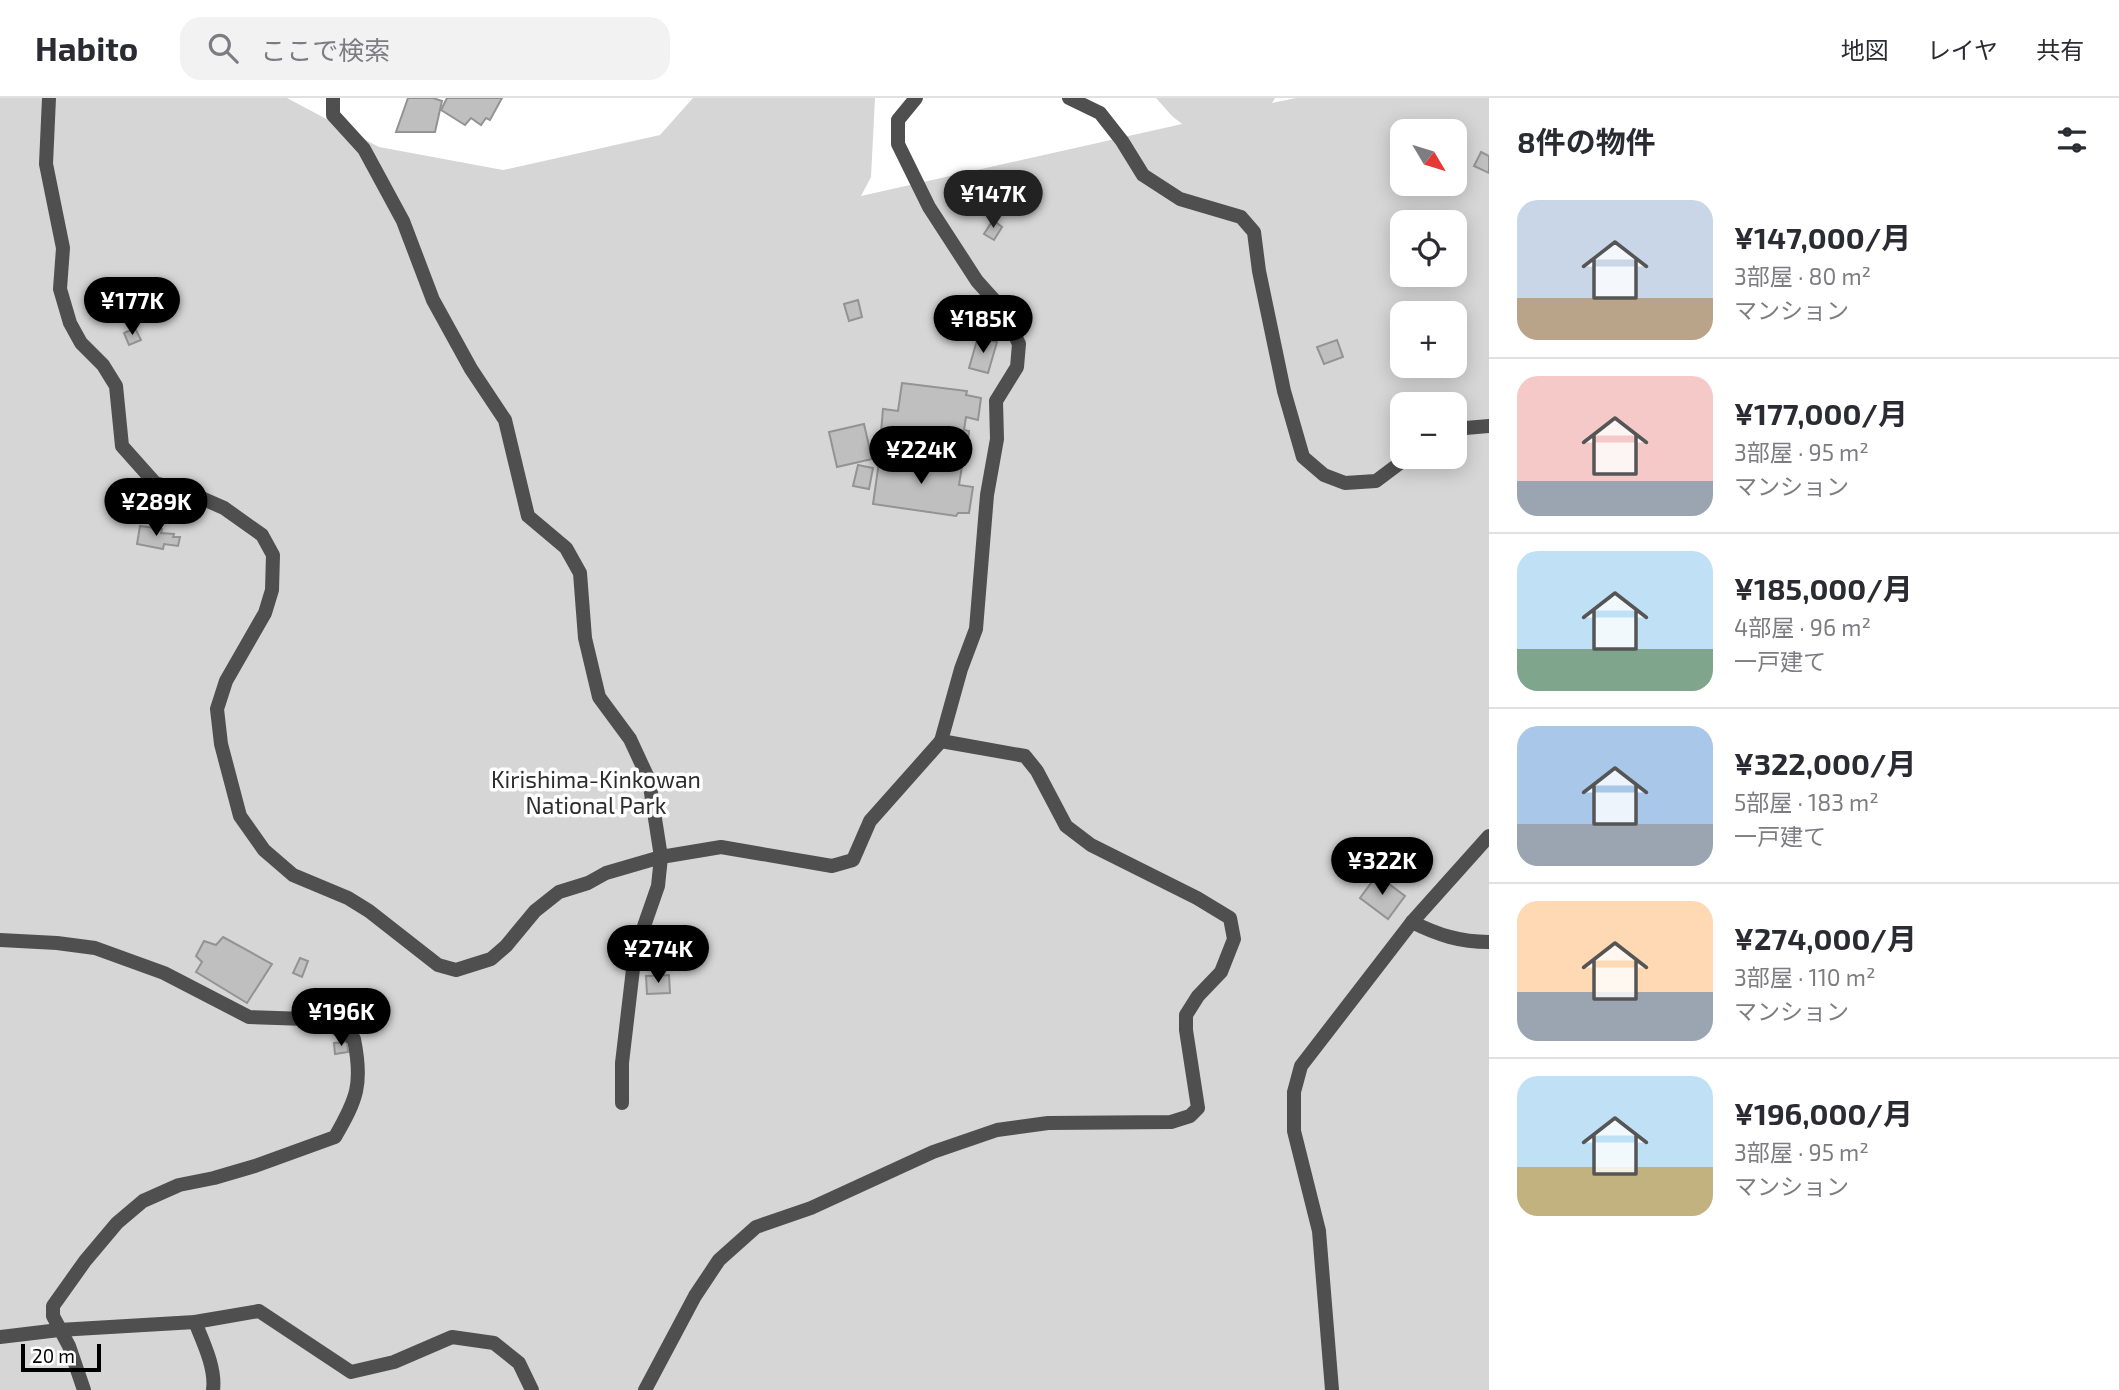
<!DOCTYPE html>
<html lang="ja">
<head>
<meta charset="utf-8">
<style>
  :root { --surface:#fff; --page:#f2f2f3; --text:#2b2b33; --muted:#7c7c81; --line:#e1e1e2; --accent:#000 }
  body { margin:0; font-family:"Exo 2","Noto Sans JP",sans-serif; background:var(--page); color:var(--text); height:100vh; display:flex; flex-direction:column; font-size:26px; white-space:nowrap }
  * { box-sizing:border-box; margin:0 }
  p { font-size:23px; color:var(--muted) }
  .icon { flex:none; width:38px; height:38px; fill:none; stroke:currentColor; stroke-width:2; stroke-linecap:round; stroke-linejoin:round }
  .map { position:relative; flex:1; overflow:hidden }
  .panel { display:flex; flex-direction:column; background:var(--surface); width:630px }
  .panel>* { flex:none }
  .needle { width:46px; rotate:128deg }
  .buttons { position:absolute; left:1390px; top:21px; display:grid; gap:14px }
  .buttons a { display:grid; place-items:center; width:77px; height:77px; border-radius:14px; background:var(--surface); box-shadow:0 4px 18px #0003; font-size:35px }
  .scale { position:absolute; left:21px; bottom:18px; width:80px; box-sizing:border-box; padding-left:7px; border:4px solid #000; border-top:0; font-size:19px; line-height:24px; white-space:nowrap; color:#000; -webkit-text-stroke:5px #fff; paint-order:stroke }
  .price { position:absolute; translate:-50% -60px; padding:0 16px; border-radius:24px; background:var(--accent); color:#fff; font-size:23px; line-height:46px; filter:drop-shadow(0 2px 4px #0008) }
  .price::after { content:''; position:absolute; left:50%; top:42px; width:21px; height:16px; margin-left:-10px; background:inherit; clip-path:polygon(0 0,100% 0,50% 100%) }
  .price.active { background:#222; color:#fff }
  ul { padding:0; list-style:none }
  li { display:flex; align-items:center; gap:21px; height:175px; padding:0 28px }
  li+li { border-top:2px solid var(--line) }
  li span { display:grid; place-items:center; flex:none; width:196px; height:140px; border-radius:21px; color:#555 }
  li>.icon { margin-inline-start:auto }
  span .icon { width:84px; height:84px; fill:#fffc; stroke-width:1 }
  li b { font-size:30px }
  h2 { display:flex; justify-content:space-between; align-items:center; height:84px; padding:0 28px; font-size:30px }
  header { display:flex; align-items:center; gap:42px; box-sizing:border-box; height:98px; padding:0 35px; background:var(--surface); border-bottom:2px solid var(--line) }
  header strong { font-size:33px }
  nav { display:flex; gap:38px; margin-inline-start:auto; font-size:24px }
  .search { width:490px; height:63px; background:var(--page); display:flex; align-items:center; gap:18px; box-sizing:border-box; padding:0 24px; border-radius:21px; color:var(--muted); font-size:26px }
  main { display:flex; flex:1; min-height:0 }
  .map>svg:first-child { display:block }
  .green { fill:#d6d6d6; fill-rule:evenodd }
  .building { fill:#bfbfbf; stroke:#939393; stroke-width:2 }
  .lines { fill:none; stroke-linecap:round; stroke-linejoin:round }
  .lane { stroke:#4f4f4f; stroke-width:14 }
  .street { stroke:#4f4f4f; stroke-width:14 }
  .labels { text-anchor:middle; stroke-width:7; stroke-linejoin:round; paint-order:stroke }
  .park-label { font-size:23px; fill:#2d2d2d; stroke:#fff }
</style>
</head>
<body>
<header>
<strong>Habito</strong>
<div class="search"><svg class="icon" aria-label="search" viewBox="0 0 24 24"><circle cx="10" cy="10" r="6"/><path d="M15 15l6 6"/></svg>ここで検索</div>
<nav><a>地図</a><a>レイヤ</a><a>共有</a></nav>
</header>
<main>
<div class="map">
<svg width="1489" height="1292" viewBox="0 0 1489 1292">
  <rect width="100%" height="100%" fill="#fff"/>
  <path class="green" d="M 0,0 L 287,0 L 379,49 L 503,72 L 660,37 L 693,0 L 875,0 L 871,79 L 861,98 L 1182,26 L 1172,18 L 1156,0 L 1275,0 L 1272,5 L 1296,0 L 1489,0 L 1489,1292 L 0,1292 ZM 1402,33 L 1454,33 L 1454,86 L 1402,86 ZM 1402,124 L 1454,124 L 1454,177 L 1402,177 ZM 1402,215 L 1454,215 L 1454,268 L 1402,268 ZM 1402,306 L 1454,306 L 1454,359 L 1402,359 Z"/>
  <g class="building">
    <polygon points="408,0 433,0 442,3 435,34 396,34"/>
    <polygon points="447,0 502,0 490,22 486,20 481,27 471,20 465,27 441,12"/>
    <polygon points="1481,54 1489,58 1489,75 1474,68"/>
    <polygon points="993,122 1002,129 994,142 984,136"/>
    <polygon points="858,202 862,219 849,223 844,206"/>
    <polygon points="135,230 141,242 129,247 124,235"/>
    <polygon points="978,239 997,244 988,275 969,270"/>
    <polygon points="1337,242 1343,259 1324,266 1317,249"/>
    <polygon points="902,285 967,293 966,297 981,300 978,322 966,319 964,332 969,333 966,357 960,356 958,360 891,351 893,337 881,335 883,311 898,313"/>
    <polygon points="864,326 872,361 837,369 829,334"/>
    <polygon points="880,357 962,368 959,387 973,389 969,415 958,415 956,418 873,406"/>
    <polygon points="858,367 873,370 869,391 853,388"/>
    <polygon points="140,428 162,431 161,435 174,436 173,439 180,439 178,448 164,446 163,451 137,446"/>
    <polygon points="1377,777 1405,798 1388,821 1360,800"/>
    <polygon points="223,839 272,866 247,905 196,874 202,864 196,858 204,843 216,847"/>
    <polygon points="300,860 308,863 302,879 293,875"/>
    <polygon points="669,877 670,895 647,896 646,878"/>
    <polygon points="347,944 348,954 335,956 334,945"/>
  </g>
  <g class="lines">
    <g class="lane">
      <polyline points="49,0 46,66 63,150 60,191 70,225 81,245 103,267 116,288 122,348 155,385 192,396 224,410 262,437 273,457 272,492 265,515 226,583 217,611 221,646 240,718 264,752 293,777 348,800 369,813 438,867 456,872 491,861 506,848 535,813 559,794 588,785 606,775 661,759 658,788 635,854 622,965 622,1005"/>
      <polyline points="333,0 333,17 364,51 403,123 433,202 471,271 505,322 528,418 566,450 580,475 585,540 599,599 630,641 649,682 661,759 721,749 832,768 853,762 870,723 941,643"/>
      <polyline points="1069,0 1100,15 1122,43 1143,77 1180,101 1241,119 1254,134 1259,173 1284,293 1303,359 1324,377 1345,385 1376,383 1408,359"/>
      <polyline points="1454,331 1489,328"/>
      <path d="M 1412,824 C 1438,837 1460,844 1489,844"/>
      <path d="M 0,842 L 57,845 L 95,850 L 164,875 L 249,919 L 307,921 L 328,925 L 354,941 C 363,986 357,1001 335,1039 L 255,1068 L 214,1080 L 179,1087 L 143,1103 L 117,1125 L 85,1163 L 53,1208 L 53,1218 L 69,1248 L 84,1292"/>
      <path d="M 195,1224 C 203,1244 216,1270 213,1292"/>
      <polyline points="0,1239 59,1232 195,1224 259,1213 351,1274 394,1264 452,1239 494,1245 519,1265 532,1292"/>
      <polyline points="645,1292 695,1198 719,1162 756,1129 811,1110 933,1054 997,1032 1048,1025 1171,1024 1190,1018 1198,1010 1186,932 1186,917 1198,898 1221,874 1234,841 1230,820 1197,800 1091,747 1066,728 1037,673 1025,658 941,643 961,571 976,531 987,397 997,341 996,303 1017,269 1019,246 1004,213 977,183 929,109 898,46 898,22 916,0"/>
    </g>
    <polyline class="street" points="1332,1292 1319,1133 1294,1033 1294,994 1301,968 1412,824 1489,738"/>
  </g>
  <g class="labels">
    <g class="park-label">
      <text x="596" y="690">Kirishima-Kinkowan<tspan x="596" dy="26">National Park</tspan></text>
    </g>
  </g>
</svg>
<div class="buttons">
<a><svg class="needle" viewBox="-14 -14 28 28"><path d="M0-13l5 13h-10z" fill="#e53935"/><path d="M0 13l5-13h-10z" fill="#7c7c81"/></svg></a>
<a><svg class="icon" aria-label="locate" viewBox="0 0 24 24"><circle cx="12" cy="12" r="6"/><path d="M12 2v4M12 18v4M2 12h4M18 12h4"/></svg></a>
<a>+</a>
<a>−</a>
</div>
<div class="scale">20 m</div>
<b class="price active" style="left:993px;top:132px">¥147K</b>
<b class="price" style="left:132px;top:239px">¥177K</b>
<b class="price" style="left:983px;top:257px">¥185K</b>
<b class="price" style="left:921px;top:388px">¥224K</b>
<b class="price" style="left:156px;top:440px">¥289K</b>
<b class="price" style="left:1382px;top:799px">¥322K</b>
<b class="price" style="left:658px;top:887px">¥274K</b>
<b class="price" style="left:341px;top:950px">¥196K</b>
</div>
<section class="panel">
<h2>8件の物件<svg class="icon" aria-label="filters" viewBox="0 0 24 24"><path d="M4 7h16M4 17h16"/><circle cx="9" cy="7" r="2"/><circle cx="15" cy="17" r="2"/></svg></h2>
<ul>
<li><span style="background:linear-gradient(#c9d6e8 70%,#b9a48a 0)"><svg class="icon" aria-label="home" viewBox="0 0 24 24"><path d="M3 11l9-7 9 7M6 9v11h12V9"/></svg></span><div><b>¥147,000/月</b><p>3部屋 · 80 m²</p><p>マンション</p></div></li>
<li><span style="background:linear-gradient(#f6c9c9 75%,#9aa5b1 0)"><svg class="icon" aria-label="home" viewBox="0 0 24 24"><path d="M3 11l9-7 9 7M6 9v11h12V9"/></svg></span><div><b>¥177,000/月</b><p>3部屋 · 95 m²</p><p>マンション</p></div></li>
<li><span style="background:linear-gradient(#bfe0f5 70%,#7fa58c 0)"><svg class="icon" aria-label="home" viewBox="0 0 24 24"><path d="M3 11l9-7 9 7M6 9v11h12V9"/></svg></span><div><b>¥185,000/月</b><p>4部屋 · 96 m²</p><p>一戸建て</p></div></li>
<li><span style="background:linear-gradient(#a9c7e8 70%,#9aa5b1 0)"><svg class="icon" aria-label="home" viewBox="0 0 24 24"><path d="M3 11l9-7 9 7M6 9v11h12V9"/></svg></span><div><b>¥322,000/月</b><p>5部屋 · 183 m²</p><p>一戸建て</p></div></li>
<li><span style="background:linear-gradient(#ffd9b3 65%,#9aa5b1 0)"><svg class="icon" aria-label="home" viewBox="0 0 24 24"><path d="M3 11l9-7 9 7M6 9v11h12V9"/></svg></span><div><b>¥274,000/月</b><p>3部屋 · 110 m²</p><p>マンション</p></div></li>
<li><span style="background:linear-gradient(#bfe0f5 65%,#c2b280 0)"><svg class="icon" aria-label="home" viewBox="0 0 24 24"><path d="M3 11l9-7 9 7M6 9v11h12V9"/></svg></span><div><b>¥196,000/月</b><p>3部屋 · 95 m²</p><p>マンション</p></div></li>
</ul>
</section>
</main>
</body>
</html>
